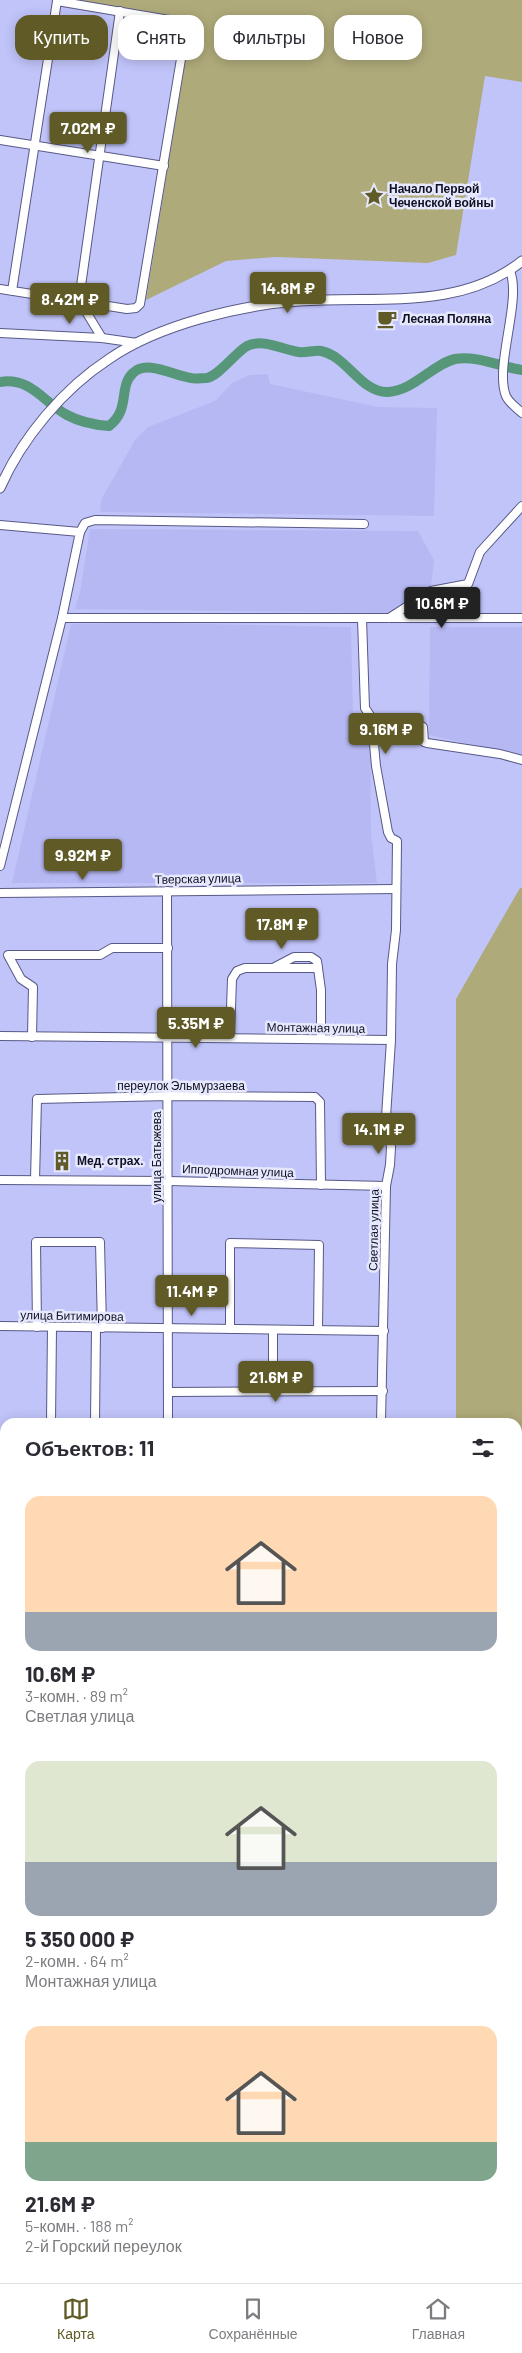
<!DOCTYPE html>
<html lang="ru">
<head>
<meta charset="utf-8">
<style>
  :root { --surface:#fff; --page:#f2f2f3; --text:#2b2b33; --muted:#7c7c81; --line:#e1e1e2; --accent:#605a27 }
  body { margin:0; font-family:Barlow,sans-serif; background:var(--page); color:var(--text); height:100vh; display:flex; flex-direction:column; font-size:19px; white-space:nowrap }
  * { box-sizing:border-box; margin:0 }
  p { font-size:16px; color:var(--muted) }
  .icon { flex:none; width:28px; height:28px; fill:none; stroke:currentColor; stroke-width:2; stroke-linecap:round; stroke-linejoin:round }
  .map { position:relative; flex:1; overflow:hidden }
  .panel { position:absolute; left:0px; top:1418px; width:522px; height:866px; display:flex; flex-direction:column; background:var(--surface); border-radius:15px 15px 0 0; box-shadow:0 2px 12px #0003 }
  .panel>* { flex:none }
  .top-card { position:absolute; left:15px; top:15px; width:492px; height:45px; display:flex; gap:10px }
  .price { position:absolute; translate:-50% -42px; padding:0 11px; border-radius:5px; background:var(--accent); color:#fff; font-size:16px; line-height:32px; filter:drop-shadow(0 1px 2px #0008) }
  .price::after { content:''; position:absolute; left:50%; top:30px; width:15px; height:11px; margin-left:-8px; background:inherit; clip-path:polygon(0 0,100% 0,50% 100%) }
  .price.current { background:#222; color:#fff }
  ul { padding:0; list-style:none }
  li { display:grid; align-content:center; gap:10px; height:265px; padding:0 25px }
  li span { display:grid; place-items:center; height:155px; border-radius:15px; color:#555 }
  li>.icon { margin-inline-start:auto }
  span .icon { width:90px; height:90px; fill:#fffc; stroke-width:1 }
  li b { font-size:21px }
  h2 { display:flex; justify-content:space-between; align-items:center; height:60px; padding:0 25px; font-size:21px }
  .chip { padding:0 18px; border-radius:15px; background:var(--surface); box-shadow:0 2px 12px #0003; font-size:18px; line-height:45px }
  .chip.current { background:var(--accent); color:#fff }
  .dock { display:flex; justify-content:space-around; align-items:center; height:70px; border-top:1px solid var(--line); background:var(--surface); font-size:14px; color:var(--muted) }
  .dock a { display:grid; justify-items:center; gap:2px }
  .dock .current { color:var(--accent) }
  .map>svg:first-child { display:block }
  .built { fill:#b6b8f3 }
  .green { fill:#afaa7a }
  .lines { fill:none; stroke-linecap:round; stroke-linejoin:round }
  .river { stroke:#579779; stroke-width:10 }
  .minor-casing { stroke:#585987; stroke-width:10 }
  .major-casing { stroke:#585987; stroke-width:11 }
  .minor { stroke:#fff; stroke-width:8 }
  .major { stroke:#fff; stroke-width:9 }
  .labels { text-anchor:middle; stroke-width:5; stroke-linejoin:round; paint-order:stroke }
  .poi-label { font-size:12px; font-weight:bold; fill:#101022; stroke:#e6e8fe; text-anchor:start }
  .street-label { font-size:12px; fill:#101022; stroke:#e6e8fe }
</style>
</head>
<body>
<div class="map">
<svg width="522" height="2283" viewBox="0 0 522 2283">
  <rect width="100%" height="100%" fill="#c1c4f9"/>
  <g class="built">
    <polygon points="268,374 270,384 378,407 437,408 434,516 100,512 101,500 135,440 148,427 215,401 232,383 250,375"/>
    <polygon points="90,529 418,531 434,560 431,586 386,613 75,609 80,592"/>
    <polygon points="154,623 351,627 353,718 370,718 371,834 377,883 12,883 71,624"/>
    <polygon points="430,627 522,627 522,756 429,735"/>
    <polygon points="518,1786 522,1787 522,1861 518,1864"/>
    <polygon points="522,1965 522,2091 518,2091 518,1966"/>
    <polygon points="522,2138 522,2283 468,2283 468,2279 518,2279 518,2143"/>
    <polygon points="150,2279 294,2279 316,2283 150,2283"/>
  </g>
  <g class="green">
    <polygon points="59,0 522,0 522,82 485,76 456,255 428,263 276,257 226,261 146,300 192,19"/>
    <polygon points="520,888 522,888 522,1703 518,1703 518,1422 456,1422 456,999"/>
  </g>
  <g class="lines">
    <path class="river" d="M 0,382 C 31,377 43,402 67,415 C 80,422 95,425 109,426 C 131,409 118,387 133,373 C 147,359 174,376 191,378 C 195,379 201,378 206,378 C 218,377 235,353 247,346 C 263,338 283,350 299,352 C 306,353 314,350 321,351 C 347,356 361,393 388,392 C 413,391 433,364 455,359 C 477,355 501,367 522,370"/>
    <defs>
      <g id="minor">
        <polyline points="0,140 164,166"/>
        <path d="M 510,271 C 522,300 494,367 506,396 C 509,403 517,408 522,413"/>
        <polyline points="0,289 127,309 136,308 140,304 187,23 57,1 12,291"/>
        <polyline points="0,333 102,338 137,343"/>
        <polyline points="102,338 79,300 120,11"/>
        <polyline points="0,525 80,532 62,618 0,866"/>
        <polyline points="80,532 85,523 95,520 364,524"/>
        <polyline points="62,618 522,618"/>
        <polyline points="389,618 431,591 468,584 480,552 522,506"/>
        <polyline points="362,619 365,708 375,723 374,744 376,766 388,832 391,838 397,841 396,930 392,964 391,1040 386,1117 391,1147 390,1165 386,1186 381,1422"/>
        <polyline points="375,723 420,725 423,727 424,742 427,743 500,754 522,760"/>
        <polyline points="167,891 168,1422"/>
        <polyline points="0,893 396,889"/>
        <polyline points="275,968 318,968"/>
        <polyline points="0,1036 391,1040"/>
        <polyline points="32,1037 33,987 21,979 8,955 100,955 112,948 168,948"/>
        <polyline points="230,1038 232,979 237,971 245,968 273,968 294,957 311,957 317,961 321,990 321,1039"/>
        <polyline points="0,1180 168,1181 386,1186"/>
        <polyline points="35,1180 37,1099 169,1096 315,1097 320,1102 321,1185"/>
        <polyline points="0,1326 384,1331"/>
        <polyline points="37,1327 36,1242 100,1242 102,1328"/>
        <polyline points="230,1329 230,1243 319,1245 318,1330"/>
        <polyline points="273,1330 273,1392"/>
        <polyline points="168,1392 383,1391"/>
        <polyline points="51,1422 52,1327"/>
        <polyline points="95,1422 96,1328"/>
        <polyline points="4,1504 5,1668"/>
        <polyline points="0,1689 5,1689"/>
        <polyline points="518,1887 522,1884"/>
        <polyline points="518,1961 522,1961"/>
        <polyline points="3,2283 5,1732"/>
        <polyline points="91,2283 91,2279"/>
        <polyline points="141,2283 141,2279"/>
      </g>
      <g id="major">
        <path d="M 0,488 C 22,438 63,389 109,359 C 158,325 240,305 299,301 C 375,295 458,312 522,261"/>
        <polyline points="0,1856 5,1856"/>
        <polyline points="518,2117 521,2113"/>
        <polyline points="457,2279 457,2283"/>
      </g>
    </defs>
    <use href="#minor" class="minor-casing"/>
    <use href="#major" class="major-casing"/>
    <use href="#minor" class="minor"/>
    <use href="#major" class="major"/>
  </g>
  <defs>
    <symbol id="sight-bare" viewBox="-9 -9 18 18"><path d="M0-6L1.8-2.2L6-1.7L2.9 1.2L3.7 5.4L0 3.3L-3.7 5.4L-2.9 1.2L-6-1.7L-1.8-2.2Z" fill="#605a27" stroke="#e6e8fe" stroke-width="2.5" paint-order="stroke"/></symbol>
    <symbol id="cafe-bare" viewBox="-9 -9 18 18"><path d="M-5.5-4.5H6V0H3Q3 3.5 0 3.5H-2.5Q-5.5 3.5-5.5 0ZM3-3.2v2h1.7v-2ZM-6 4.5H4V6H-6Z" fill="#605a27" stroke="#e6e8fe" stroke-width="2.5" paint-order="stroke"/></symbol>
    <symbol id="building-bare" viewBox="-9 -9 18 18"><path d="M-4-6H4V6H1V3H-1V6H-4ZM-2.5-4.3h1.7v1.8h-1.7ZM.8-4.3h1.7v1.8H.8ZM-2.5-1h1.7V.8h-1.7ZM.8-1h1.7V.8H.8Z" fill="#605a27" stroke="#e6e8fe" stroke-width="2.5" paint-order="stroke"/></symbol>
  </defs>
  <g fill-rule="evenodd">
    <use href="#sight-bare" x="360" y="182" width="28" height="28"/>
    <use href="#cafe-bare" x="373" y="305" width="28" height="28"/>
    <use href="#building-bare" x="48" y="1147" width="28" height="28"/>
  </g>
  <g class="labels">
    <g class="poi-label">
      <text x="389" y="193">Начало Первой<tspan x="389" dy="14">Чеченской войны</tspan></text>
      <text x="402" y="323">Лесная Поляна</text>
      <text x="77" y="1165">Мед. страх.</text>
    </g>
    <g class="street-label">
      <text transform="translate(198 879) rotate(-1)" y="4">Тверская улица</text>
      <text transform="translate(316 1028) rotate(1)" y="4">Монтажная улица</text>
      <text x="181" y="1090">переулок Эльмурзаева</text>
      <text transform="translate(157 1157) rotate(-90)" y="4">улица Батыжева</text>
      <text transform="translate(238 1171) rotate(2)" y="4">Ипподромная улица</text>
      <text transform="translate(374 1230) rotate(-89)" y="4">Светлая улица</text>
      <text transform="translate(72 1316) rotate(1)" y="4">улица Битимирова</text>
    </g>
  </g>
</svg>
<b class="price" style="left:88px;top:154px">7.02M ₽</b>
<b class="price" style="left:288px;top:314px">14.8M ₽</b>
<b class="price" style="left:70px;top:325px">8.42M ₽</b>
<b class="price current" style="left:442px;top:629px">10.6M ₽</b>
<b class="price" style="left:386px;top:755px">9.16M ₽</b>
<b class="price" style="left:83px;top:881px">9.92M ₽</b>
<b class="price" style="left:282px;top:950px">17.8M ₽</b>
<b class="price" style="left:196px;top:1049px">5.35M ₽</b>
<b class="price" style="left:379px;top:1155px">14.1M ₽</b>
<b class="price" style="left:192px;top:1317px">11.4M ₽</b>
<b class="price" style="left:276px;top:1403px">21.6M ₽</b>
<div class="top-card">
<a class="chip current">Купить</a>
<a class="chip">Снять</a>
<a class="chip">Фильтры</a>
<a class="chip">Новое</a>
</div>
<section class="panel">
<h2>Объектов: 11<svg class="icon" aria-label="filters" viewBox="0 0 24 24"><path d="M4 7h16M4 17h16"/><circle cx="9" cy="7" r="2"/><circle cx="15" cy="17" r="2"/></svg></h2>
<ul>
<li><span style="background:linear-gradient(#ffd9b3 75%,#9aa5b1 0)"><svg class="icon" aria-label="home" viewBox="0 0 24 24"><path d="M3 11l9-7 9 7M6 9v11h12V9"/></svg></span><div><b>10.6M ₽</b><p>3-комн. · 89 m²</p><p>Светлая улица</p></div></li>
<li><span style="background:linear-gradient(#dfe7d0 65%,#9aa5b1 0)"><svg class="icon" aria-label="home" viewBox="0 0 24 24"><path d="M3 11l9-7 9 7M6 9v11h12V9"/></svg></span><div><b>5 350 000 ₽</b><p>2-комн. · 64 m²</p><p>Монтажная улица</p></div></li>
<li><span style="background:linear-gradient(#ffd9b3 75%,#7fa58c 0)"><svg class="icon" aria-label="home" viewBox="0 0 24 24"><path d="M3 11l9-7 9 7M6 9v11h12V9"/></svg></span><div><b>21.6M ₽</b><p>5-комн. · 188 m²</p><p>2-й Горский переулок</p></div></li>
</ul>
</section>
</div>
<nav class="dock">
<a class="current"><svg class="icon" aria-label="map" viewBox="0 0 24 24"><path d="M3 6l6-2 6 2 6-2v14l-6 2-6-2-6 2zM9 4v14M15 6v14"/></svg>Карта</a>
<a><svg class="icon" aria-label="saved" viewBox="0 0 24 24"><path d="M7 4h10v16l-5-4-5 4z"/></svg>Сохранённые</a>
<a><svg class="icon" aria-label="home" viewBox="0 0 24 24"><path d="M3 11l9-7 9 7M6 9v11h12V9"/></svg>Главная</a>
</nav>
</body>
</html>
